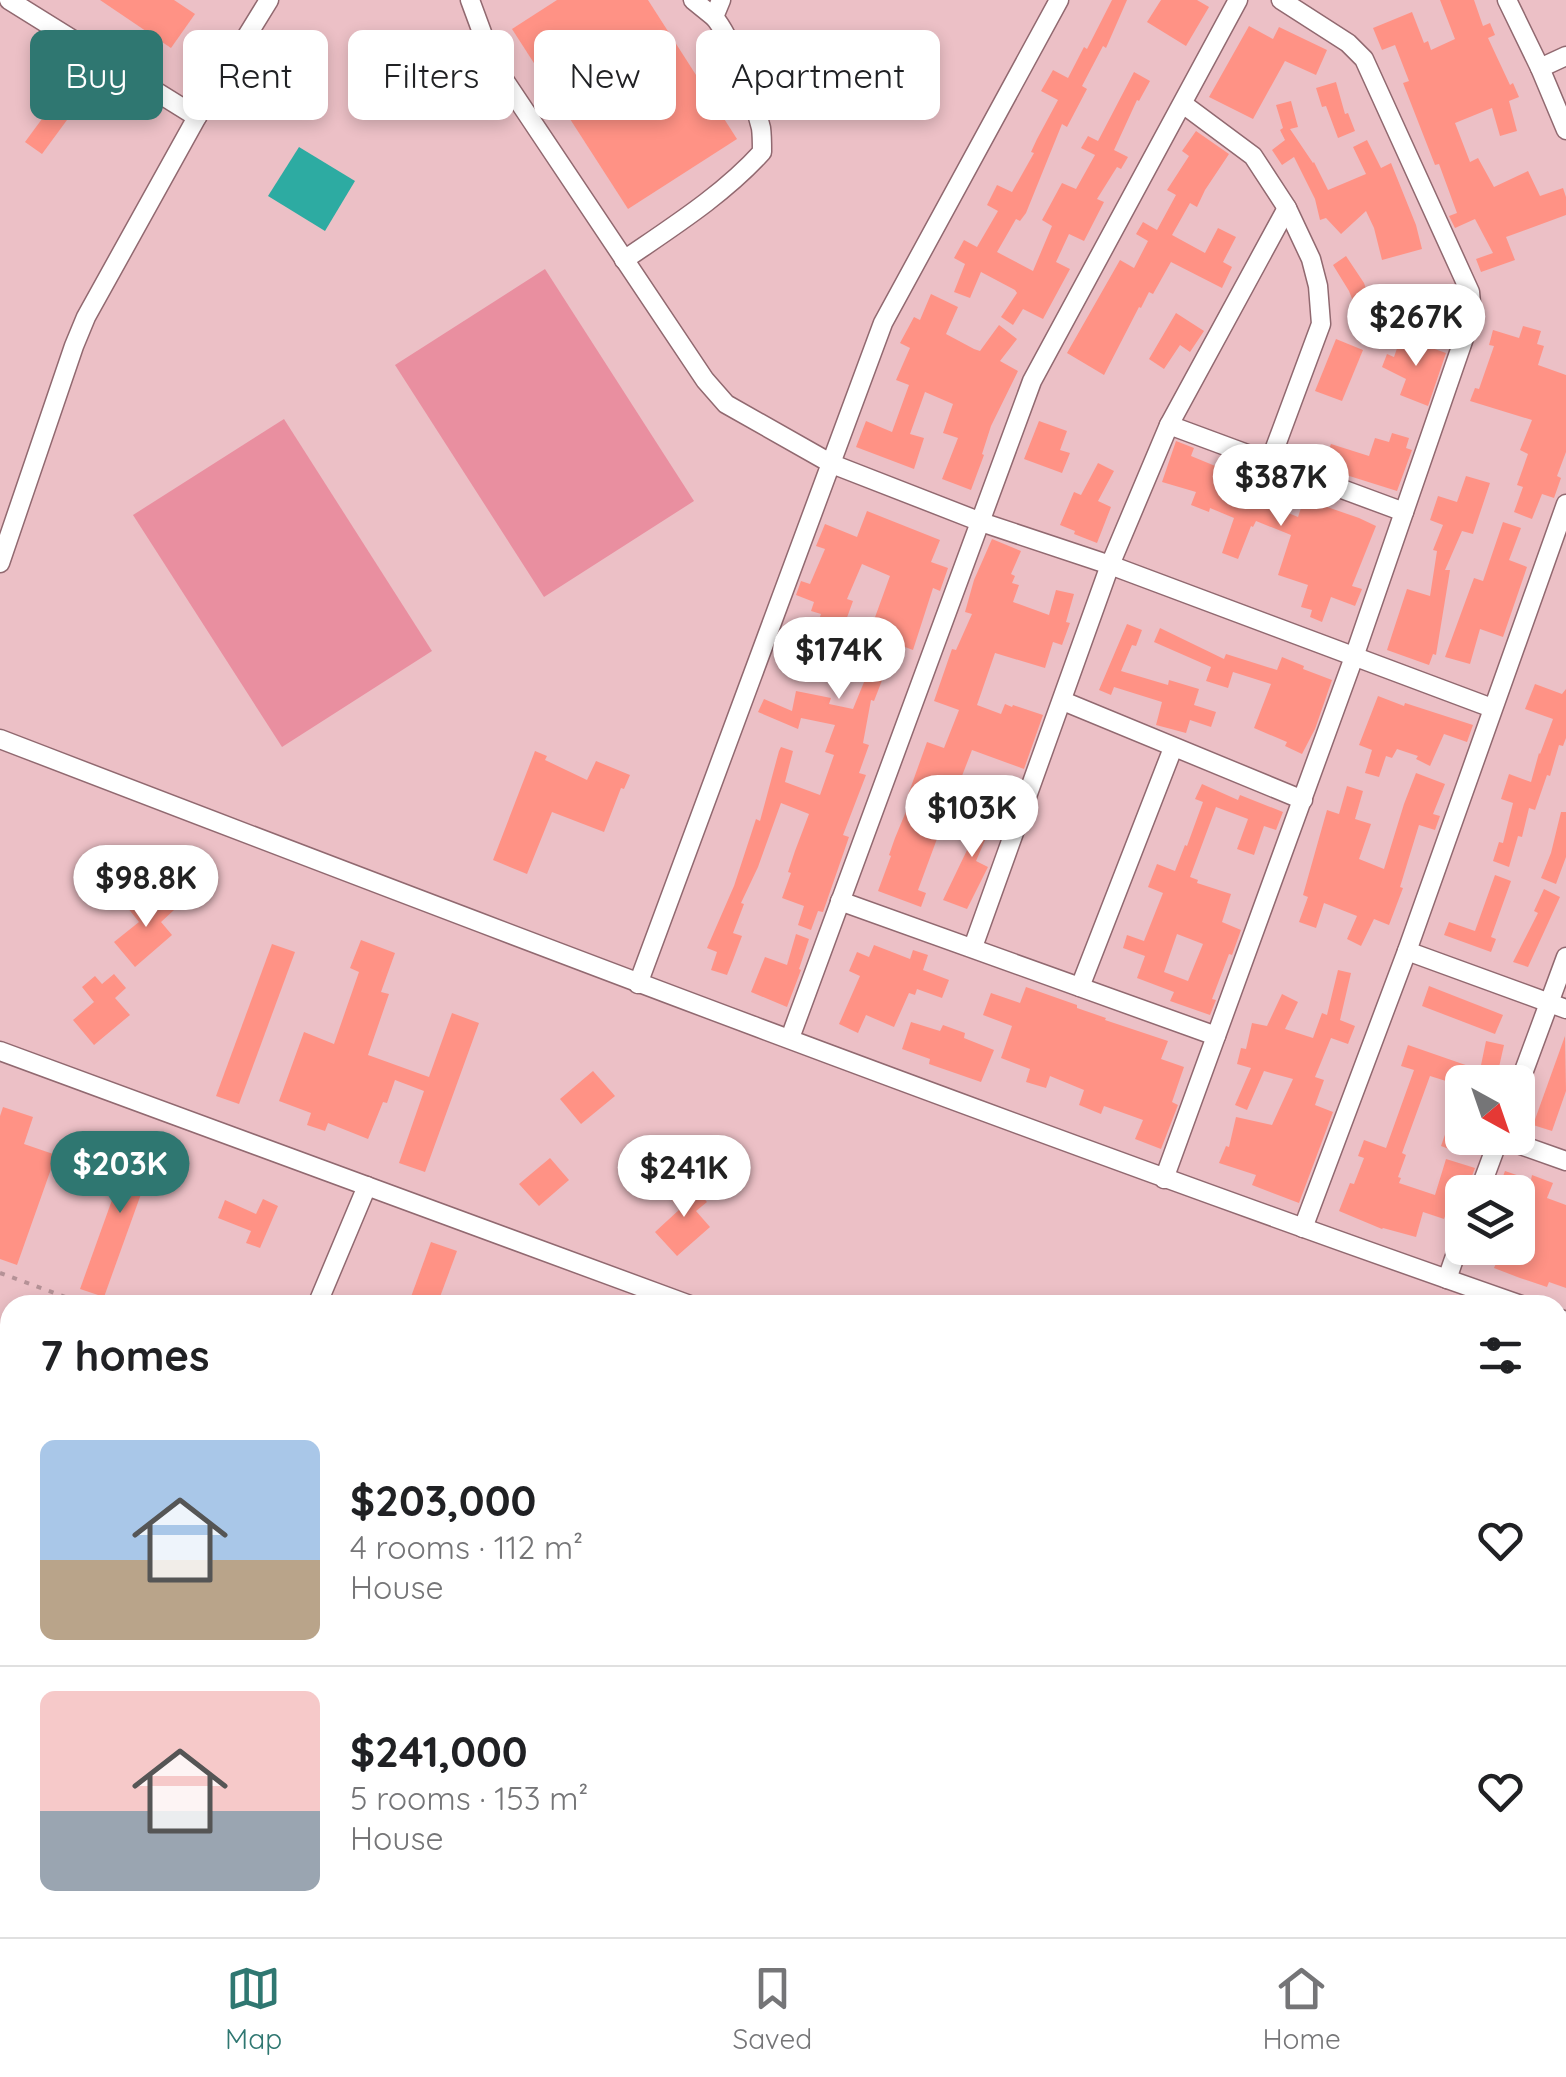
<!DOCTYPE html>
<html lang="en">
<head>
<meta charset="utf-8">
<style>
  :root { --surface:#fff; --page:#f2f2f2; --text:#202124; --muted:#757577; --line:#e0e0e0; --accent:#2f7771 }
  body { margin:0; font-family:Quicksand,sans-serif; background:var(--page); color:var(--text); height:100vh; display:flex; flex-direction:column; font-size:38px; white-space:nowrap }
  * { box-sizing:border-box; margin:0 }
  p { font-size:32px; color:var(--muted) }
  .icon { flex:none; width:55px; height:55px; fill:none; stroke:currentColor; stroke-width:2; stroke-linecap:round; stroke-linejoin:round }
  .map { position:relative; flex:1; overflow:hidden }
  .panel { position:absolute; left:0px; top:1295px; width:1568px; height:642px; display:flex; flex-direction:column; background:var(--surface); border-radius:30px 30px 0 0; box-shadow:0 5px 15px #0003 }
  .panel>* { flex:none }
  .banner { position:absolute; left:30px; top:30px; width:1000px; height:90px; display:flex; gap:20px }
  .needle { width:65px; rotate:140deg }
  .buttons { position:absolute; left:1445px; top:1065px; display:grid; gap:20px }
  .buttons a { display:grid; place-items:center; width:90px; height:90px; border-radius:15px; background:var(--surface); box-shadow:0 5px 15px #0003; font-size:50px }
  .price { position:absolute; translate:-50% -85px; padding:0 22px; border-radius:35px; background:#fff; color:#222; font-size:32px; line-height:65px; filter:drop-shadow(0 2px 5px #0008) }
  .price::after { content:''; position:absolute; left:50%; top:60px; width:30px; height:22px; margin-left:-15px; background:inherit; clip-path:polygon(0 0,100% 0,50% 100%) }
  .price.active { background:var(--accent); color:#fff }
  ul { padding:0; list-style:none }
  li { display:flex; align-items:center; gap:30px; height:250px; padding:0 40px }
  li+li { border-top:2px solid var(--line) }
  li span { display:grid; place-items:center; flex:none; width:280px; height:200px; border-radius:15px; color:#555 }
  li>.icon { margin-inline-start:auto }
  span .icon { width:120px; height:120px; fill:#fffc; stroke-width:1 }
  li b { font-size:42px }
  h2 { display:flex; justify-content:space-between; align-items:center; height:120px; padding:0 40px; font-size:42px }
  .chip { padding:0 35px; border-radius:15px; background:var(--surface); box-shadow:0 5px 15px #0003; font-size:35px; line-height:90px }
  .chip.active { background:var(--accent); color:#fff }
  .tabs { display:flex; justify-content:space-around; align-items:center; height:140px; border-top:2px solid var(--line); background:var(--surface); font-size:28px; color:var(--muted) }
  .tabs a { display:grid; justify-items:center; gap:5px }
  .tabs .active { color:var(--accent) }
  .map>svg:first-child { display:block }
  .green { fill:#e98fa0 }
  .water { fill:#2daba2 }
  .building { fill:#ff9285; fill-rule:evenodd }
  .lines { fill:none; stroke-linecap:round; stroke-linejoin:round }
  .minor-casing { stroke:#916970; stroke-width:21 }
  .path { stroke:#b59297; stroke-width:4; stroke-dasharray:5 8; stroke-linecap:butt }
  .minor { stroke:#fff; stroke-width:18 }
</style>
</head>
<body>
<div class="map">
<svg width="1566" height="1937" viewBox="0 0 1566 1937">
  <rect width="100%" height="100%" fill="#ecc0c6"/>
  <g class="green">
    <polygon points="545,269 694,501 544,597 395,365"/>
    <polygon points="284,419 432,651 282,747 133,515"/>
    <polygon points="474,1928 648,1928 634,1937 480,1937"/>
  </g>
  <polygon class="water" points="299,147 355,181 325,231 268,196"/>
  <g class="building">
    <polygon points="100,0 174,0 195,14 171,48"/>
    <polygon points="557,0 648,0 737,139 628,209 512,29"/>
    <polygon points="1112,0 1127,0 1106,48 1103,46 1082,86 1087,89 1067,127 1062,124 1026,213 1020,221 1016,219 997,252 1033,271 1052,226 1042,220 1062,183 1076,189 1095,155 1081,148 1088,136 1098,141 1134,72 1150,81 1139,101 1137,100 1114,150 1128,157 1121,169 1117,167 1097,199 1104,202 1084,241 1069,234 1056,262 1070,269 1043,319 1023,309 1013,325 1001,317 1017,293 1015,290 981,272 970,298 954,292 965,264 954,258 964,240 977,247 998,211 987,205 997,185 1012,192 1034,153 1031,152 1037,139 1058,100 1041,91 1053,70 1068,78 1084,47 1087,49"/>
    <polygon points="1161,0 1197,0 1209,7 1186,46 1147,22"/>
    <polygon points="1440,0 1474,0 1483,26 1490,23 1495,35 1488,38 1510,85 1513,83 1519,97 1509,101 1517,131 1500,136 1492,108 1455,123 1470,162 1478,158 1494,187 1528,171 1540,196 1563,188 1566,197 1566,215 1506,237 1515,260 1481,272 1476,259 1493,253 1475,219 1455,228 1449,216 1457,213 1439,164 1435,165 1403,83 1409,81 1395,45 1382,50 1373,28 1412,12 1424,43 1428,41 1431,50 1455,39"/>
    <polygon points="1249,26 1273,39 1279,27 1327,50 1316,75 1285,61 1253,119 1209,97"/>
    <polygon points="1336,82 1345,114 1348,113 1355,131 1338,138 1326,106 1322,107 1316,88"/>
    <polygon points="1291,101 1298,127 1290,129 1313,163 1314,162 1328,190 1366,174 1353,147 1367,140 1381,168 1391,163 1416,225 1422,249 1382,260 1374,228 1366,211 1341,234 1326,218 1320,220 1315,199 1294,157 1282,165 1272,150 1285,140 1280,130 1283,128 1276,105"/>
    <polygon points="50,108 67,120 42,154 25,142"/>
    <polygon points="1196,131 1229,154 1205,190 1197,207 1190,203 1172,235 1205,253 1218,228 1236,237 1223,262 1232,267 1222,288 1171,262 1153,294 1149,292 1141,308 1139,307 1104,375 1067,353 1120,260 1134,268 1148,241 1136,234 1143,222 1157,230 1176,195 1167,190 1189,156 1182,151"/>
    <polygon points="1346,256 1364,283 1371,303 1356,309 1349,291 1333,265"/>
    <polygon points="931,294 958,307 946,334 974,349 980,351 999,325 1017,339 1000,361 1018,371 991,426 982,454 984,455 971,490 942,479 958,438 943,433 953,404 925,392 910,434 924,438 914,469 856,447 866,421 892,432 909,385 896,380 910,348 900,343 914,317 920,320"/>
    <polygon points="1430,300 1454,302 1452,324 1428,323"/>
    <polygon points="1176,313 1204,331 1190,352 1180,345 1164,369 1149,359"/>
    <polygon points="1523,326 1541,331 1537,344 1544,346 1538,365 1566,375 1566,452 1557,476 1561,478 1554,498 1542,494 1532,519 1514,512 1523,487 1517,485 1528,454 1520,450 1532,420 1470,401 1475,388 1479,389 1494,346 1489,345 1493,330 1519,338"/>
    <polygon points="1401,337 1446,353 1428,406 1400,395 1406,379 1382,367 1387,354 1394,357"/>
    <polygon points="1336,339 1363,350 1342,401 1315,391"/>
    <polygon points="1039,421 1067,431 1060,450 1070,453 1062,473 1024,459"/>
    <polygon points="1392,433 1409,438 1406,448 1412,450 1397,491 1308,463 1313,447 1328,452 1331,444 1369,456 1375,438 1389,442"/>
    <polygon points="1176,441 1194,448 1191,456 1271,489 1264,503 1298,517 1304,499 1359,518 1376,526 1352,586 1362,589 1355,606 1331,597 1322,622 1310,617 1312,610 1301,607 1308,585 1278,575 1291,535 1256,521 1253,527 1251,526 1238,559 1222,553 1234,518 1210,508 1209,512 1191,505 1196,492 1162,482"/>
    <polygon points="1098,463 1114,471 1098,501 1111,507 1097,543 1074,534 1075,531 1060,525 1074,492 1081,495"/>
    <polygon points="1466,476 1490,483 1473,534 1462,531 1445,570 1450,570 1436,655 1433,654 1429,665 1387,650 1407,589 1430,596 1437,551 1433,550 1443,525 1430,520 1438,496 1457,502"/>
    <path d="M 867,511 L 940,540 L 931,562 L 948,568 L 940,591 L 933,588 L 913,650 L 905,647 L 894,674 L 886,670 L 874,701 L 871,700 L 863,743 L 869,745 L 859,773 L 866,775 L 843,835 L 849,837 L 823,912 L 818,911 L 811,930 L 798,925 L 804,906 L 782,898 L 791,873 L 788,872 L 795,851 L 809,814 L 781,803 L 758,867 L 741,903 L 744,904 L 733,933 L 742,936 L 733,960 L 727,975 L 711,970 L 717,952 L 707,948 L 734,886 L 756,819 L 760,821 L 779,751 L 781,747 L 793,751 L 785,782 L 820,795 L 834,755 L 825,752 L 835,725 L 801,718 L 798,729 L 758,712 L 764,699 L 792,711 L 796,691 L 831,698 L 829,704 L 853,709 L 871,665 L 811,644 L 821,614 L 811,611 L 814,602 L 796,595 L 801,581 L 810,584 L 825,549 L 816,546 L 825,524 L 857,537 ZM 862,564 L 890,576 L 866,642 L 841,634 L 853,601 L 847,599 Z"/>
    <polygon points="1503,522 1521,528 1509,560 1527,567 1503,637 1480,629 1470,664 1445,657 1474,578 1483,581"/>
    <polygon points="992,539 1021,551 1011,574 1015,576 1012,583 1019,585 1013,602 1049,615 1056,590 1074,594 1066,622 1070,623 1062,645 1053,642 1045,668 995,653 977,705 1001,714 1005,704 1012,707 1013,705 1043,715 1024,769 972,750 960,781 950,777 933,825 941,828 918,890 926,893 921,907 878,891 891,856 889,855 895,838 912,797 908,795 927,742 944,748 959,710 934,701 952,649 956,650 972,614 965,612 974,580"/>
    <polygon points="1127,624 1142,630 1136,646 1132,645 1121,671 1168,685 1169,680 1199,689 1194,705 1216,712 1211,727 1190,720 1186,733 1156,725 1162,702 1114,687 1111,695 1099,690"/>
    <polygon points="1160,628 1224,659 1226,654 1277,670 1282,657 1304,666 1303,669 1332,680 1315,729 1302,754 1285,746 1287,742 1254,728 1271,684 1233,672 1228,688 1206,681 1211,667 1154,642"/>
    <polygon points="1535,684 1562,694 1566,689 1566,738 1563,746 1559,745 1550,776 1547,775 1535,810 1529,808 1522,837 1518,836 1509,867 1493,861 1499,842 1503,843 1513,803 1501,799 1509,774 1531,782 1539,753 1540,754 1553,719 1525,709"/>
    <polygon points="1378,696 1404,706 1405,703 1473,725 1467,742 1444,734 1430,766 1416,759 1418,756 1397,749 1392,758 1386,756 1379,777 1365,773 1372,750 1359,745"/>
    <polygon points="535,751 547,756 545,760 587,780 596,761 630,775 624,789 621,788 604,832 552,812 527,874 493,860"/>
    <polygon points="1416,773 1445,784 1433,814 1440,816 1435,830 1419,825 1400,887 1403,888 1389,925 1374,919 1361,946 1347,939 1357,916 1324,903 1316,928 1299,922 1308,897 1303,895 1327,810 1339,814 1347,786 1363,791 1355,819 1371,824 1359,859 1384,869 1404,804"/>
    <path d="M 1202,784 L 1238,800 L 1240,795 L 1283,812 L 1276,830 L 1264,826 L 1254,855 L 1237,849 L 1248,819 L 1216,807 L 1190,877 L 1198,880 L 1197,883 L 1231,894 L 1222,922 L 1241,930 L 1232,955 L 1229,954 L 1212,999 L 1216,1000 L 1210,1015 L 1170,1001 L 1174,992 L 1137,978 L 1145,956 L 1123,948 L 1127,935 L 1144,941 L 1163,893 L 1148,887 L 1157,864 L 1175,871 L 1185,845 L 1187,846 L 1203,802 L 1195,799 ZM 1177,934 L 1203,944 L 1188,981 L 1164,972 Z"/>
    <polygon points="980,797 996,801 986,830 989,831 976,861 988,867 967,909 943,900 969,846 966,845 979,815 974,813"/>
    <polygon points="1561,812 1566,812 1566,857 1556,884 1541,878 1551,853"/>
    <polygon points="1495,875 1511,881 1491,937 1496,939 1491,952 1444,935 1449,922 1475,931"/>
    <polygon points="1544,889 1560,897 1528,967 1513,962 1538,913 1534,911"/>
    <polygon points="159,894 174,910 161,922 172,935 135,967 114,942 139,922 127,907 138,898 144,906"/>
    <polygon points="796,934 809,939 799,969 801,970 787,1007 751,992 765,957 787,965"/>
    <polygon points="361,940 395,953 381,992 389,994 368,1055 429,1077 452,1013 479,1023 425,1172 399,1163 424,1091 395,1080 387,1103 383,1102 368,1139 328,1123 325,1131 307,1125 311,1113 279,1101 304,1032 334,1044 359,972 350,968"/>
    <polygon points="272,944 295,952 239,1104 216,1096"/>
    <polygon points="874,945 910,959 913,950 928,955 923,970 949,980 942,998 917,989 915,995 909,993 894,1027 866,1015 858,1033 839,1024 860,976 849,971 857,952 869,957"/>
    <polygon points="1338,970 1351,973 1340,1020 1355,1026 1348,1044 1331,1038 1315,1077 1324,1080 1315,1105 1333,1112 1299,1203 1252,1185 1256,1175 1219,1163 1226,1146 1229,1147 1236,1117 1272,1125 1293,1079 1264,1071 1247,1110 1235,1105 1251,1068 1237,1064 1241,1048 1246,1049 1252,1023 1267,1026 1282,994 1298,1002 1285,1029 1313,1038 1322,1013 1327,1015"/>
    <polygon points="114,974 126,988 115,998 130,1015 94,1045 73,1020 94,1002 82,987 95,976 102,984"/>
    <polygon points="1429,986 1503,1015 1495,1034 1422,1006"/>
    <polygon points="1026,987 1077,1005 1077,1008 1106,1018 1105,1020 1168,1041 1161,1059 1184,1067 1172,1102 1178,1105 1161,1149 1135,1139 1143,1120 1104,1106 1101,1114 1079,1105 1084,1090 1050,1076 1046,1088 1026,1082 1030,1069 1001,1058 1012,1026 983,1015 991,993 1020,1003"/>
    <polygon points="911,1022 940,1031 943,1025 965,1033 964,1038 994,1050 981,1082 929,1064 930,1059 902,1049"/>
    <polygon points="1565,1036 1566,1091 1552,1131 1533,1125"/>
    <polygon points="1486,1041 1504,1045 1497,1076 1507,1080 1506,1082 1462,1082 1462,1086 1430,1076 1402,1153 1406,1155 1398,1177 1401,1178 1399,1183 1435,1195 1446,1159 1475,1168 1467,1189 1456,1185 1444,1219 1423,1212 1416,1237 1383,1228 1382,1229 1339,1211 1350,1183 1354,1184 1364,1158 1358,1156 1364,1140 1386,1148 1414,1070 1401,1066 1408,1045 1480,1070"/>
    <polygon points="593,1071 615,1096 581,1124 560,1099"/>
    <polygon points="1460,1092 1462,1093 1462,1138 1457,1152 1441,1146"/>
    <polygon points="3,1107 33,1117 24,1144 56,1155 17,1265 0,1259 0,1116"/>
    <polygon points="135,1136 159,1144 104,1297 80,1289"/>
    <polygon points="550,1158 569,1180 539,1206 519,1184"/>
    <polygon points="1505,1171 1531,1180 1532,1175 1553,1183 1547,1198 1566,1205 1566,1288 1549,1282 1547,1287 1520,1278 1494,1268 1497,1261 1470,1251 1471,1248 1518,1248 1518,1192 1497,1192"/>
    <polygon points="680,1184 686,1191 692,1185 707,1202 696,1211 710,1227 677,1256 655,1232 680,1209 667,1195"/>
    <polygon points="263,1199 278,1206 260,1248 246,1243 251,1231 218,1218 225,1200 256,1214"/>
    <polygon points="431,1242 457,1251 437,1305 408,1305"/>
  </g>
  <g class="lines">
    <defs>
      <g id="minor">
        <polyline points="9,0 197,117"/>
        <polyline points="470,0 487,46 505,81 705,380 726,404 832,464 981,522 1110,565 1492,708"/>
        <polyline points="693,0 714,17"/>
        <polyline points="1507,0 1540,68 1566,130"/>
        <polyline points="1540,68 1566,56"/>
        <polyline points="1183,104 1253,156 1287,208 1311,259 1318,286 1321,324 1269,464"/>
        <path d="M 624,260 C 672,227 723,195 762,152 C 762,144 762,135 761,128 C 754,100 732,38 714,17 L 721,0"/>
        <polyline points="1169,425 1404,512"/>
        <polyline points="0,563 74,346 86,317 197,117 269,0"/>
        <polyline points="1063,701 1303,800"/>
        <path d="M 0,739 C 505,933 1010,1126 1521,1305"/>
        <polyline points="840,901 1216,1036"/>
        <polyline points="973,947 1110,565 1169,425 1287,208"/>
        <polyline points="1407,951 1566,1009"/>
        <polyline points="638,984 883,323 1059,0"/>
        <polyline points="1080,987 1173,748"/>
        <polyline points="790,1038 1032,381 1238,0"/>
        <polyline points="0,1051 690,1305"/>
        <polyline points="1518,1087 1566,957"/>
        <polyline points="1501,1138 1566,1161"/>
        <polyline points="1164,1179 1354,657 1472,315 1470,292 1364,59 1348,43 1281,0"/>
        <polyline points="1479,1192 1499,1138"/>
        <polyline points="1303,1228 1407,951 1566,504"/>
        <polyline points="1447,1279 1462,1236"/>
        <polyline points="317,1305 367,1186"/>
        <polyline points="1558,1318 1566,1321"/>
        <polyline points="98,1937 106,1928"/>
        <polyline points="232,1937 232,1928"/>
      </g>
    </defs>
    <use href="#minor" class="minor-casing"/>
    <polyline class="path" points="0,1273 87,1305"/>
    <use href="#minor" class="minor"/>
  </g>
</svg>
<div class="buttons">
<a><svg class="needle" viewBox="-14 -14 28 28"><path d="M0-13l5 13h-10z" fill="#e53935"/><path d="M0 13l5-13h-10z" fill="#757577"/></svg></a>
<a><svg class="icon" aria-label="layers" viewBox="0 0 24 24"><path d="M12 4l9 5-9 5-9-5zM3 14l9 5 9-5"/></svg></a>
</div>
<b class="price" style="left:1416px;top:369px">$267K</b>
<b class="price" style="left:1281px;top:529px">$387K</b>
<b class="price" style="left:839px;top:702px">$174K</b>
<b class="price" style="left:972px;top:860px">$103K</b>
<b class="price" style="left:146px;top:930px">$98.8K</b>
<b class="price active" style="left:120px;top:1216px">$203K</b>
<b class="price" style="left:684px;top:1220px">$241K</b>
<div class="banner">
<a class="chip active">Buy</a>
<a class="chip">Rent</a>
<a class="chip">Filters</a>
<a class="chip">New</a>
<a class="chip">Apartment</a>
</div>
<section class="panel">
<h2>7 homes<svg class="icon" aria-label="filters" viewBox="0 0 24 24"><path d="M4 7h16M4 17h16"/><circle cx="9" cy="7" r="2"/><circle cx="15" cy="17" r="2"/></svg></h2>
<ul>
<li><span style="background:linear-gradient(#a9c7e8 60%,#b9a48a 0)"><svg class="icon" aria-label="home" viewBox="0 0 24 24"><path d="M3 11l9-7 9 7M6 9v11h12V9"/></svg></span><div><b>$203,000</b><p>4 rooms · 112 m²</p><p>House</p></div><svg class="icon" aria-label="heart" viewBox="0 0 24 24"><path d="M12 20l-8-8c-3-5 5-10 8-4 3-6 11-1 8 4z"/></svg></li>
<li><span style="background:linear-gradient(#f6c9c9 60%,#9aa5b1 0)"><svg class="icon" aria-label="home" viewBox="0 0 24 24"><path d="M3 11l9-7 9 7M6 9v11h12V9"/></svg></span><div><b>$241,000</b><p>5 rooms · 153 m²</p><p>House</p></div><svg class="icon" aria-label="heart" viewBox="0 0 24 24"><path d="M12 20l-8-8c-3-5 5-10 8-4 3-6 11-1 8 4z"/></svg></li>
</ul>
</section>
</div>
<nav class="tabs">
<a class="active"><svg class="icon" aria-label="map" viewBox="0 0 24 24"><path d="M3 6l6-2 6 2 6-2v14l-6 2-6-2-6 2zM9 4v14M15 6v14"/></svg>Map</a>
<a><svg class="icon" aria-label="saved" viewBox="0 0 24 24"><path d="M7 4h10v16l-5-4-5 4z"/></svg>Saved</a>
<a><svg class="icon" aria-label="home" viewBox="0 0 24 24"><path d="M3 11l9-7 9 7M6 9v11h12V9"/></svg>Home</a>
</nav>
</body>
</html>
